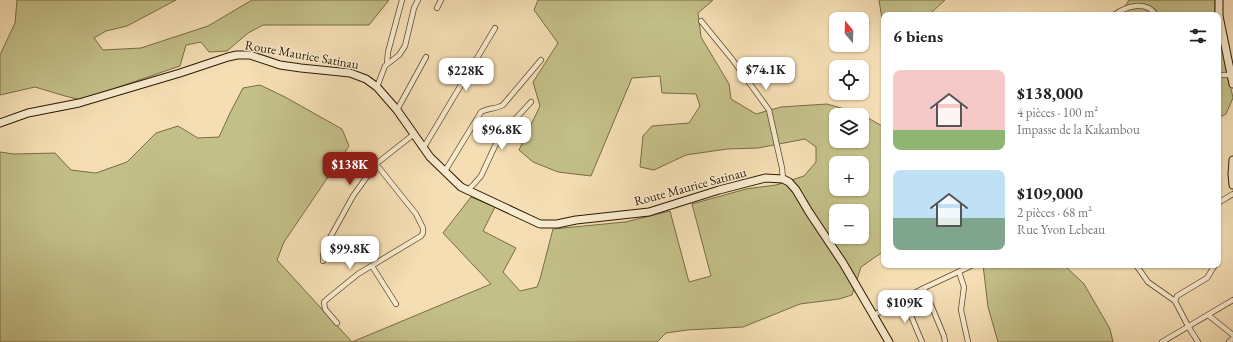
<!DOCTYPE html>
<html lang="fr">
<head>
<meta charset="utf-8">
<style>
  :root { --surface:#fff; --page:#f6f6f6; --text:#222; --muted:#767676; --accent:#8f2418 }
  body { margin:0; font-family:"EB Garamond",serif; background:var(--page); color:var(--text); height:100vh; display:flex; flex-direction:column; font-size:15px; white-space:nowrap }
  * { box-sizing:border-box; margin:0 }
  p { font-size:13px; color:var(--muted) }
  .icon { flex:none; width:22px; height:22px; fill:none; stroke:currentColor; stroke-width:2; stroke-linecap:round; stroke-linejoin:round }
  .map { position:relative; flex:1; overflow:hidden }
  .details { position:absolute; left:881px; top:12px; width:340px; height:256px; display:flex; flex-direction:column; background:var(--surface); border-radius:8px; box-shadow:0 1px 3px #0004 }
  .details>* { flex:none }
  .needle { width:26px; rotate:341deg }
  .tools { position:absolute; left:829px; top:12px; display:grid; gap:8px }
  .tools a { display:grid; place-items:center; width:40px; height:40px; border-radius:8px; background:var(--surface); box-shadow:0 1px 3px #0004; font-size:20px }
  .price { position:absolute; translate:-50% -34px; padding:0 9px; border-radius:8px; background:#fff; color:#222; font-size:13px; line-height:26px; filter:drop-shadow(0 1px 2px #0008) }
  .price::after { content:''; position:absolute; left:50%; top:24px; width:12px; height:9px; margin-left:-6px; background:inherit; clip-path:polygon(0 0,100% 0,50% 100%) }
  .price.current { background:var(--accent); color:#fff }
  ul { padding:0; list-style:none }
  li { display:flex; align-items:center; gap:12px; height:100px; padding:0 12px }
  li span { display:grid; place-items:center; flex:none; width:112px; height:80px; border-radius:8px; color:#555 }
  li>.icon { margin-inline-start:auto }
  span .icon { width:48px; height:48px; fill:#fffc; stroke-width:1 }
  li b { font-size:17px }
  h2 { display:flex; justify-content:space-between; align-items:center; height:48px; padding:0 12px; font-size:17px }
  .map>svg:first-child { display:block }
  .green { fill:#c3bf88; stroke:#786c44; fill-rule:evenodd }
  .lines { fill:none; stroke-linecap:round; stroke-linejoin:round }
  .street-casing { stroke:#5f4a2d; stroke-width:6 }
  .secondary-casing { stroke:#2d1900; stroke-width:9 }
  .street { stroke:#f8eace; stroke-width:4.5 }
  .secondary { stroke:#f8eace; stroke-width:7 }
  .labels { text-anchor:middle; stroke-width:3; stroke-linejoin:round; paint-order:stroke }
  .street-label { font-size:13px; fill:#2d1900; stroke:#f8eace }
</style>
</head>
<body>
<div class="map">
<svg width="1233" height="342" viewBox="0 0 1233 342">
  <rect width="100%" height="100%" fill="#f5deb4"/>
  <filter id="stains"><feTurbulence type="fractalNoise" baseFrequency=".005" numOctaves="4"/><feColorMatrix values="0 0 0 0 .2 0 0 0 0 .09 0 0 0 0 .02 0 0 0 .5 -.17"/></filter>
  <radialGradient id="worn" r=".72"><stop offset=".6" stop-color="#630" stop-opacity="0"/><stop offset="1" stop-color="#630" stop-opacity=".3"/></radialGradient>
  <g class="green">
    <polygon points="17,0 176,0 127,26 106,31 94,38 103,50 141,48 208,26 252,0 389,0 369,25 263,25 248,33 227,51 209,52 201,42 186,45 180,66 81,100 65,96 35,87 0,95 0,55 15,23"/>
    <path d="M 538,0 L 713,0 L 698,13 L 701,37 L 729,84 L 731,99 L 756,114 L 781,107 L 827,104 L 859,113 L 884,127 L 884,251 L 861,267 L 852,295 L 839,299 L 800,304 L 743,327 L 687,330 L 666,333 L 657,342 L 0,342 L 0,152 L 14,154 L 55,153 L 71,170 L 96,173 L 127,162 L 156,133 L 178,126 L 198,138 L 219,137 L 230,113 L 243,88 L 260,85 L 285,97 L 342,129 L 349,146 L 284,242 L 277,260 L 352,342 L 491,284 L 443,233 L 471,197 L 495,207 L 483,231 L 516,248 L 503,272 L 520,291 L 537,287 L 540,279 L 553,229 L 625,222 L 670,211 L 689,282 L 711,276 L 692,204 L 746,189 L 776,185 L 804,176 L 816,162 L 816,147 L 805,139 L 758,148 L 727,149 L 686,155 L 654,170 L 640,167 L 643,136 L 652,126 L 689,123 L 700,106 L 696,94 L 662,93 L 660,76 L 632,78 L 591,176 L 558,172 L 533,162 L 519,150 L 540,106 L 533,82 L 558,43 L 534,10 ZM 836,115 L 862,115 L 862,141 L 836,141 ZM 836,163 L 862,163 L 862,189 L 836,189 ZM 836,211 L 862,211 L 862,237 L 836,237 Z"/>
    <polygon points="879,0 945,0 932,12 930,15 884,15 884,32"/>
    <polygon points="1129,0 1215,0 1215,15 1120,15"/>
    <polygon points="1218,28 1233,98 1226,114 1218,118"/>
    <polygon points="983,265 1064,265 1084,284 1110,329 1113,342 998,342 988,307"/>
  </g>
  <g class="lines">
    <defs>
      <g id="street">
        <polyline points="437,8 441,0"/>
        <path d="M 1114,15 C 1126,6 1146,0 1156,15"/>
        <polyline points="701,21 732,59 769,110 782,168 783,179"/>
        <polyline points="387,63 388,52 402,0"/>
        <polyline points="1218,75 1231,75"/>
        <polyline points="377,87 385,66 399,55 405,46 414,8 418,0"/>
        <polyline points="397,110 426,57"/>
        <polyline points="424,147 495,28"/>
        <path d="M 445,171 L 481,112 C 488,108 496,109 503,105 L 541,60"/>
        <polyline points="467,191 474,184 481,176 495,146 506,129 531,102"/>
        <polyline points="1218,203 1233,194"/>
        <polyline points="323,261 323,255 326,245 353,196 366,178 376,164 414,134"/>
        <polyline points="1136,265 1148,282 1175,301"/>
        <polyline points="372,266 396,304"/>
        <polyline points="959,272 964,287 961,310 968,342"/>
        <polyline points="924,288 944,336 945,342"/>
        <polyline points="904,299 922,342"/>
        <polyline points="874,315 924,288 973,265"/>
        <polyline points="1208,315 1233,335"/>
        <polyline points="337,323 325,309 324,302 326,300 358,274 421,236 423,233 423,228 416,214 376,164"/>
        <polyline points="1162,342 1233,300"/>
        <polyline points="1198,342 1188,326 1175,301 1177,296 1207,278 1215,265"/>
        <polyline points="1229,342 1233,338"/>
      </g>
      <g id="secondary">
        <polyline points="1219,0 1219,16 1233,84"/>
        <polyline points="0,123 28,113 79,103 180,73 228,57 237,55 250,55 280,65 301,68 350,73 366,79 377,87 397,110 430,157 461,187 540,224 557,224 576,220 649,212 719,190 765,178 783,179 789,182 796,190 809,212 843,263 889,342"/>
        <polyline points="1233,160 1232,174 1233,185"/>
      </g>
    </defs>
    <use href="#street" class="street-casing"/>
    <use href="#secondary" class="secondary-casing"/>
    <use href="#street" class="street"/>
    <use href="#secondary" class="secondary"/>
  </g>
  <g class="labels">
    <g class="street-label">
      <text transform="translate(302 54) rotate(10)" y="5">Route Maurice Satinau</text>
      <text transform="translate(690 186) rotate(-15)" y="5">Route Maurice Satinau</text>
    </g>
  </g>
  <rect width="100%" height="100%" filter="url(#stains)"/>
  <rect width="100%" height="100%" fill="url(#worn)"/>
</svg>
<div class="tools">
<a><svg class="needle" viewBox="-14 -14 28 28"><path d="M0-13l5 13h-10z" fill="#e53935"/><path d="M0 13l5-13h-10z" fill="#767676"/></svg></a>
<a><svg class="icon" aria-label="locate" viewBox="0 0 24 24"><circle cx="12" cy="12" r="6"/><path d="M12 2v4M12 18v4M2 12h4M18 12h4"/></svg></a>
<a><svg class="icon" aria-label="layers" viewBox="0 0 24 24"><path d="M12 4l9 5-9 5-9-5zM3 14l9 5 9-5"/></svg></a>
<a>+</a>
<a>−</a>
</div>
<b class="price" style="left:766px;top:91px">$74.1K</b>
<b class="price" style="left:466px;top:92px">$228K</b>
<b class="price" style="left:502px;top:151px">$96.8K</b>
<b class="price current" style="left:350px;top:186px">$138K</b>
<b class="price" style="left:350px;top:270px">$99.8K</b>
<b class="price" style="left:905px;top:324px">$109K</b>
<section class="details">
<h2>6 biens<svg class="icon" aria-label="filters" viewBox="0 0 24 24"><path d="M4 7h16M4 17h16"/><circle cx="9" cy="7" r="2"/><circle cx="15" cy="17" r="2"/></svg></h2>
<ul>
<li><span style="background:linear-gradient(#f6c9c9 75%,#8fb573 0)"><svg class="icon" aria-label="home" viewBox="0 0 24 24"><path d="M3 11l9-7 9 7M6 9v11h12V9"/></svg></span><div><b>$138,000</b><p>4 pièces · 100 m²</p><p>Impasse de la Kakambou</p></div></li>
<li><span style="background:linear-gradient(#bfe0f5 60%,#7fa58c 0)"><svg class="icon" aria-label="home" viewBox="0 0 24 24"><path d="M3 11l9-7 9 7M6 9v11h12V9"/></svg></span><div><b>$109,000</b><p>2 pièces · 68 m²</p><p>Rue Yvon Lebeau</p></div></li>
</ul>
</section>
</div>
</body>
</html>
